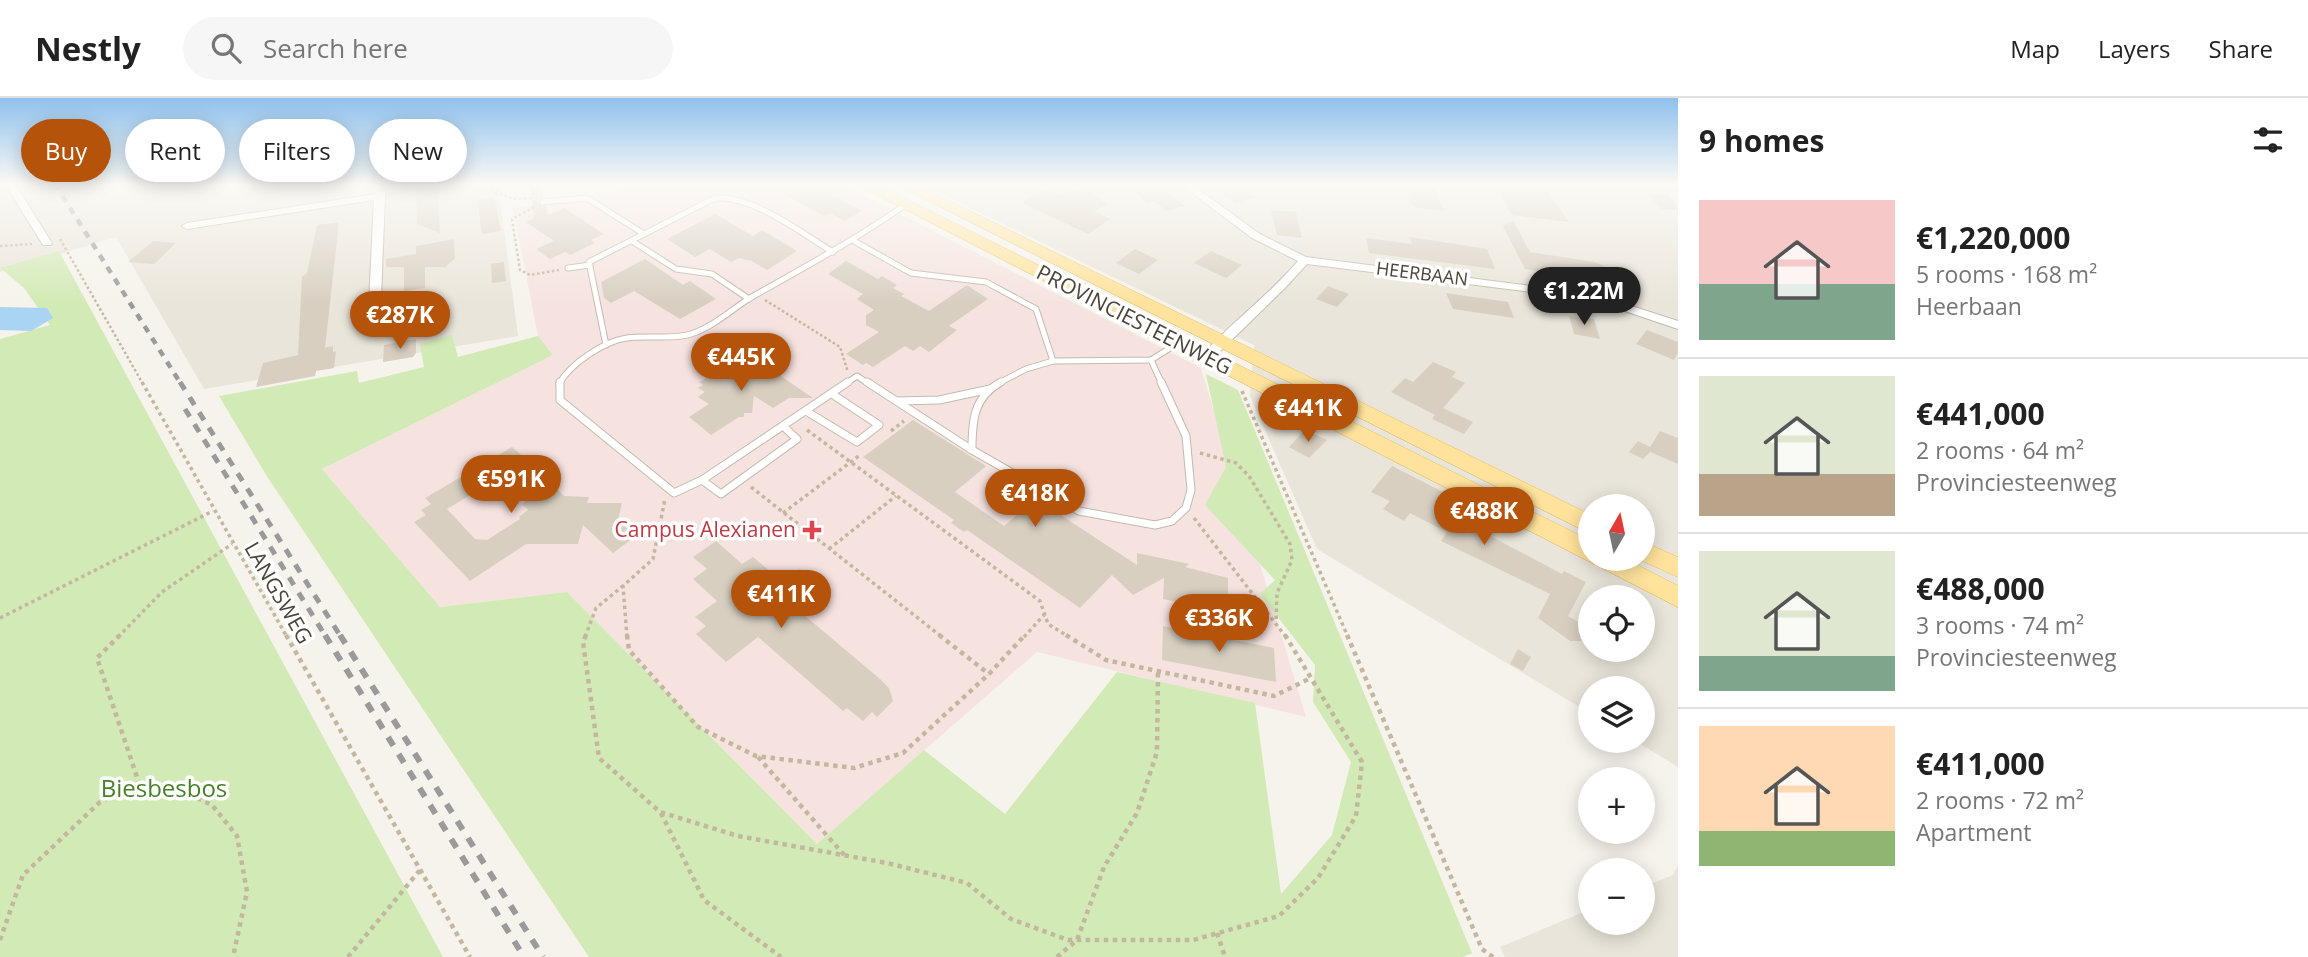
<!DOCTYPE html>
<html lang="en">
<head>
<meta charset="utf-8">
<style>
  :root { --surface:#fff; --page:#f6f6f6; --text:#222; --muted:#767676; --line:#e0e0e0; --accent:#b45309 }
  body { margin:0; font-family:"Open Sans",sans-serif; background:var(--page); color:var(--text); height:100vh; display:flex; flex-direction:column; font-size:26px; white-space:nowrap }
  * { box-sizing:border-box; margin:0 }
  p { font-size:23px; color:var(--muted) }
  .icon { flex:none; width:38px; height:38px; fill:none; stroke:currentColor; stroke-width:2; stroke-linecap:round; stroke-linejoin:round }
  .map { position:relative; flex:1; overflow:hidden }
  .panel { display:flex; flex-direction:column; background:var(--surface); width:630px }
  .panel>* { flex:none }
  .hud { position:absolute; left:21px; top:21px; width:665px; height:63px; display:flex; gap:14px }
  .needle { width:46px; rotate:9deg }
  .controls { position:absolute; left:1578px; top:396px; display:grid; gap:14px }
  .controls a { display:grid; place-items:center; width:77px; height:77px; border-radius:50%; background:var(--surface); box-shadow:0 4px 18px #0003; font-size:35px }
  .price { position:absolute; translate:-50% -60px; padding:0 16px; border-radius:24px; background:var(--accent); color:#fff; font-size:23px; line-height:46px; filter:drop-shadow(0 2px 4px #0008) }
  .price::after { content:''; position:absolute; left:50%; top:42px; width:21px; height:16px; margin-left:-10px; background:inherit; clip-path:polygon(0 0,100% 0,50% 100%) }
  .price.active { background:#222; color:#fff }
  ul { padding:0; list-style:none }
  li { display:flex; align-items:center; gap:21px; height:175px; padding:0 21px }
  li+li { border-top:2px solid var(--line) }
  li span { display:grid; place-items:center; flex:none; width:196px; height:140px; border-radius:0px; color:#555 }
  li>.icon { margin-inline-start:auto }
  span .icon { width:84px; height:84px; fill:#fffc; stroke-width:1 }
  li b { font-size:30px }
  h2 { display:flex; justify-content:space-between; align-items:center; height:84px; padding:0 21px; font-size:30px }
  .tag { padding:0 24px; border-radius:32px; background:var(--surface); box-shadow:0 4px 18px #0003; font-size:24px; line-height:63px }
  .tag.active { background:var(--accent); color:#fff }
  header { display:flex; align-items:center; gap:42px; box-sizing:border-box; height:98px; padding:0 35px; background:var(--surface); border-bottom:2px solid var(--line) }
  header strong { font-size:33px }
  nav { display:flex; gap:38px; margin-inline-start:auto; font-size:24px }
  .search { width:490px; height:63px; background:var(--page); display:flex; align-items:center; gap:18px; box-sizing:border-box; padding:0 24px; border-radius:38px; color:var(--muted); font-size:26px }
  main { display:flex; flex:1; min-height:0 }
  .map>svg:first-child { display:block }
  .residential { fill:#eae5da; fill-rule:evenodd }
  .medical { fill:#f6e3e0 }
  .green { fill:#d2eab5 }
  .water { fill:#a9d4f2 }
  .building { fill:#d8cfc1; fill-rule:evenodd }
  .lines { fill:none; stroke-linecap:round; stroke-linejoin:round }
  .lane-far1-casing { stroke:#c2bbae; stroke-width:7 }
  .lane-casing { stroke:#c2bbae; stroke-width:9 }
  .street-casing { stroke:#c2bbae; stroke-width:2 }
  .primary-casing { stroke:#e6c16a; stroke-width:1 }
  .path-far2 { stroke:#c4b79f; stroke-width:2.5; stroke-dasharray:2.5 2.5; stroke-linecap:butt }
  .path-far1 { stroke:#c4b79f; stroke-width:3.5; stroke-dasharray:3.5 3.5; stroke-linecap:butt }
  .path { stroke:#c4b79f; stroke-width:4.5; stroke-dasharray:4.5 4.5; stroke-linecap:butt }
  .lane-far1 { stroke:#fff; stroke-width:5 }
  .lane { stroke:#fff; stroke-width:7 }
  .street { fill:#fff; fill-rule:evenodd }
  .primary { fill:#ffe39c; fill-rule:evenodd }
  .rail-far2 { stroke:#9a9a9a; stroke-width:4.5; stroke-dasharray:7 7; stroke-linecap:butt }
  .rail-far1 { stroke:#9a9a9a; stroke-width:5; stroke-dasharray:9 9; stroke-linecap:butt }
  .rail { stroke:#9a9a9a; stroke-width:6; stroke-dasharray:10 10; stroke-linecap:butt }
  .health-dot { fill:#e0444e; stroke:#fff; stroke-width:2.5 }
  .labels { text-anchor:middle; stroke-width:7; stroke-linejoin:round; paint-order:stroke }
  .far-street-label { font-size:18px; fill:#4b4439; stroke:#fff }
  .street-label { font-size:21px; fill:#4b4439; stroke:#fff }
  .health-label { font-size:21px; fill:#be3a42; stroke:#fff; text-anchor:end }
  .near-park-label { font-size:24px; fill:#4a7f2a; stroke:#fff }
</style>
</head>
<body>
<header>
<strong>Nestly</strong>
<div class="search"><svg class="icon" aria-label="search" viewBox="0 0 24 24"><circle cx="10" cy="10" r="6"/><path d="M15 15l6 6"/></svg>Search here</div>
<nav><a>Map</a><a>Layers</a><a>Share</a></nav>
</header>
<main>
<div class="map">
<svg width="1678" height="859" viewBox="0 0 1678 859">
  <rect width="100%" height="100%" fill="#f6f3ec"/>
  <g class="residential">
    <polygon points="0,86 498,86 518,238 204,291 116,139 0,174"/>
    <path d="M 920,86 L 1678,86 L 1678,669 L 1634,642 L 1643,642 L 1643,590 L 1591,590 L 1591,616 L 1317,451 L 1250,298 L 1254,247 ZM 1591,408 L 1643,408 L 1643,460 L 1591,460 ZM 1591,499 L 1643,499 L 1643,551 L 1591,551 Z"/>
    <polygon points="1678,768 1678,859 1505,859 1500,849 1591,811 1591,824 1643,824 1643,789 1673,777"/>
  </g>
  <polygon class="medical" points="654,86 841,86 1201,270 1306,619 1037,554 817,746 567,494 440,509 322,371 553,257 538,238 513,110"/>
  <g class="green">
    <polygon points="59,153 443,859 0,859 0,241 50,227 24,190 0,170"/>
    <polygon points="452,237 458,259 538,238 553,257 322,371 440,509 567,494 817,746 924,652 1005,716 1117,574 1255,605 1281,796 1332,737 1351,664 1313,604 1315,567 1260,496 1275,482 1205,407 1226,369 1206,276 1238,292 1472,855 1463,859 589,859 268,380 219,298 357,273 359,285 424,269 420,246"/>
  </g>
  <polygon class="water" points="0,209 47,210 53,220 31,233 0,232"/>
  <g class="building">
    <polygon points="530,86 542,86 544,99 538,100 537,105 546,109 548,117 565,110 604,136 591,142 595,145 570,157 565,154 550,161 536,151 554,143 526,124 534,120"/>
    <polygon points="765,86 811,86 862,113 845,123 830,115 824,118"/>
    <polygon points="1127,86 1156,86 1185,108 1167,113 1154,103 1147,105"/>
    <polygon points="1403,86 1432,86 1444,113 1413,109"/>
    <polygon points="1495,86 1545,90 1569,124 1512,117"/>
    <polygon points="424,88 437,89 440,135 417,126 416,89"/>
    <polygon points="1084,89 1107,107 1094,113 1110,121 1088,136 1022,105 1044,91 1057,97"/>
    <polygon points="1242,89 1257,99 1236,105 1222,95"/>
    <polygon points="1648,95 1669,97 1678,112 1661,111"/>
    <polygon points="494,99 501,133 482,136 477,101"/>
    <polygon points="1271,112 1296,114 1302,140 1277,137"/>
    <polygon points="715,116 753,138 762,132 797,153 767,172 752,163 739,160 731,164 710,151 695,159 667,141"/>
    <polygon points="1513,122 1530,154 1594,164 1604,168 1613,185 1525,171 1503,128"/>
    <polygon points="339,124 325,250 333,248 333,254 336,253 334,270 316,273 315,278 256,289 263,265 298,257 302,179 307,175 317,127"/>
    <polygon points="1410,139 1487,151 1495,171 1369,155 1366,140 1412,146"/>
    <polygon points="454,141 455,160 445,169 425,169 425,190 404,193 404,169 386,169 386,161 416,156 416,148"/>
    <polygon points="153,143 176,145 154,166 128,164"/>
    <polygon points="1135,151 1158,162 1139,176 1116,165"/>
    <polygon points="1211,153 1242,167 1226,180 1194,165"/>
    <polygon points="645,161 683,187 690,183 716,201 680,221 634,193 611,205 604,200 601,184"/>
    <polygon points="846,163 878,181 882,178 897,187 893,190 904,196 901,198 929,213 967,187 988,201 949,228 957,232 929,254 920,248 913,253 905,248 873,269 866,265 863,267 846,256 879,234 866,227 866,217 874,212 857,201 863,196 828,176"/>
    <polygon points="504,164 506,183 492,185 491,166"/>
    <polygon points="1328,188 1349,196 1337,209 1316,201"/>
    <polygon points="1446,195 1508,204 1514,220 1453,211"/>
    <polygon points="1569,218 1594,221 1600,241 1574,236"/>
    <polygon points="1647,232 1678,244 1678,255 1674,262 1636,246"/>
    <polygon points="416,241 416,255 413,259 383,264 384,247"/>
    <polygon points="750,257 813,300 789,300 773,310 754,298 752,315 744,315 744,319 739,319 711,337 689,319 709,306 698,299 705,294 698,290 703,287 699,284"/>
    <polygon points="1433,264 1456,274 1452,279 1465,285 1443,310 1473,324 1464,336 1432,321 1435,317 1391,294 1405,280 1413,284"/>
    <polygon points="913,322 986,368 955,394 1004,428 1036,401 1137,467 1137,455 1189,466 1185,469 1228,480 1228,514 1163,501 1164,480 1133,497 1112,477 1080,510 967,432 964,434 951,425 954,422 863,359"/>
    <polygon points="1305,332 1327,342 1309,360 1289,349"/>
    <polygon points="1660,333 1678,340 1678,366 1650,354 1643,361 1629,354 1638,343 1650,349"/>
    <path d="M 512,349 L 542,375 L 550,395 L 557,391 L 564,398 L 589,399 L 587,405 L 622,405 L 618,422 L 636,438 L 613,455 L 583,427 L 578,446 L 526,446 L 470,483 L 414,424 L 426,417 L 421,412 L 431,406 L 425,400 ZM 497,381 L 509,387 L 525,404 L 522,406 L 528,412 L 519,419 L 520,421 L 487,442 L 475,441 L 447,411 Z"/>
    <polygon points="1392,368 1449,397 1446,401 1462,409 1458,414 1470,420 1466,425 1562,476 1564,473 1586,484 1568,518 1590,531 1583,543 1570,543 1538,520 1550,496 1441,443 1447,434 1410,415 1404,423 1383,411 1390,403 1371,394"/>
    <polygon points="716,443 742,466 753,459 783,484 800,471 817,485 791,506 880,581 889,590 893,603 877,619 872,614 863,623 847,610 843,613 758,539 726,564 696,536 706,528 695,519 717,503 693,481 707,471 693,459"/>
    <polygon points="1163,528 1274,550 1276,584 1162,562"/>
    <polygon points="1518,551 1531,559 1523,573 1510,566"/>
  </g>
  <g class="lines">
    <defs>
      <g id="lane-far1">
        <polyline points="542,104 587,100 644,136"/>
        <polyline points="632,143 676,171 712,176 749,201"/>
        <polyline points="854,143 911,175 986,184 1036,211 1053,263"/>
        <polyline points="568,170 590,167"/>
        <path d="M 606,247 L 589,164 L 715,100 C 753,97 801,135 833,154"/>
        <polyline points="1151,262 1162,286"/>
        <path d="M 559,286 C 570,266 604,243 627,240 C 648,237 672,242 691,236 C 713,229 731,212 750,200 C 803,170 855,142 905,107"/>
        <polyline points="845,286 857,278 869,286"/>
        <polyline points="997,286 1026,271 1053,263 1151,262 1178,245"/>
      </g>
      <g id="lane">
        <polyline points="560,284 560,302 674,395 702,382 848,284"/>
        <polyline points="867,284 972,352 1079,413 1155,427 1172,423 1186,410 1191,392 1186,338 1161,284"/>
        <polyline points="898,303 939,302 990,291"/>
        <polyline points="806,313 857,344 879,327 832,296"/>
        <path d="M 972,352 C 972,324 973,299 1001,284"/>
        <polyline points="702,382 721,396 797,341 784,329"/>
      </g>
      <g id="street">
        <polygon points="5,86 15,86 52,145 51,147 43,147"/>
        <polygon points="375,86 385,86 385,98 380,225 374,229 368,225 374,102 187,131 182,128 187,125 375,96"/>
        <path d="M 1180,86 L 1191,86 L 1260,136 L 1306,159 L 1556,191 L 1613,202 L 1678,223 L 1678,231 L 1607,207 L 1556,197 L 1307,166 L 1285,190 L 1210,263 L 1202,263 L 1202,257 C 1232,224 1269,197 1298,163 L 1252,140 Z"/>
      </g>
      <g id="primary">
        <polygon points="856,86 876,86 1591,443 1591,460 1624,460 1678,488 1678,509"/>
        <polygon points="895,86 915,86 1591,417 1591,436"/>
        <polygon points="1643,444 1678,459 1678,479 1636,460 1643,460"/>
      </g>
    </defs>
    <use href="#lane-far1" class="lane-far1-casing"/>
    <use href="#lane" class="lane-casing"/>
    <use href="#street" class="street-casing"/>
    <use href="#primary" class="primary-casing"/>
    <g class="path-far2">
      <polyline points="490,86 492,92 513,101 534,100"/>
      <polyline points="534,109 512,121 520,172 530,177 559,172"/>
      <polyline points="60,141 143,286"/>
      <polyline points="0,148 32,146"/>
      <polyline points="765,202 840,249 848,274"/>
    </g>
    <g class="path-far1">
      <polyline points="142,284 287,539"/>
      <polyline points="1242,293 1348,539"/>
      <polyline points="807,332 1040,503 1048,526 1069,539"/>
      <polyline points="891,333 904,323"/>
      <polyline points="1200,355 1236,365 1249,378 1290,446 1292,462 1277,495 1276,524"/>
      <polyline points="751,389 942,539"/>
      <polyline points="783,415 860,357"/>
      <polyline points="1194,420 1286,539"/>
      <polyline points="829,451 896,398"/>
      <polyline points="0,520 213,413"/>
      <polyline points="118,539 162,494 232,446"/>
      <polyline points="585,539 596,510 623,488"/>
      <polyline points="627,539 623,488 653,461 665,401"/>
      <polyline points="1024,539 1044,517"/>
    </g>
    <g class="path">
      <polyline points="120,537 97,560 139,685"/>
      <polyline points="286,537 470,859"/>
      <polyline points="586,537 583,544 599,660 660,714 738,738 887,765 967,785 1011,821 1068,842 1193,842 1279,818 1318,780 1356,718 1362,664 1311,580"/>
      <polyline points="627,537 629,552 698,629 756,658 854,670 903,655 989,576 1025,537"/>
      <polyline points="939,537 989,576"/>
      <polyline points="1066,537 1106,562 1274,598 1311,580 1285,537"/>
      <polyline points="1347,537 1482,851 1493,859"/>
      <polyline points="758,659 845,758"/>
      <polyline points="661,715 704,802 781,859"/>
      <polyline points="1217,835 1225,859"/>
      <polyline points="0,842 23,777 100,704 139,685 180,692 212,707 237,738 247,794 233,859"/>
      <polyline points="348,859 420,772"/>
      <polyline points="1057,859 1077,842 1104,769 1137,715 1157,654 1158,573"/>
    </g>
    <use href="#lane-far1" class="lane-far1"/>
    <use href="#lane" class="lane"/>
    <use href="#street" class="street"/>
    <use href="#primary" class="primary"/>
    <polyline class="rail-far2" points="55,86 181,286"/>
    <g class="rail-far1">
      <polyline points="180,284 341,539"/>
      <polyline points="185,311 326,539"/>
    </g>
    <g class="rail">
      <polyline points="325,537 524,859"/>
      <polyline points="340,537 543,859"/>
    </g>
  </g>
  <linearGradient id="sky" x2="0" y2="1"><stop stop-color="#8fc1ec"/><stop offset="0.42" stop-color="#fbfaf6"/><stop offset="1" stop-color="#fbfaf6" stop-opacity="0"/></linearGradient>
  <rect width="1678" height="206" fill="url(#sky)"/>
  <path class="health-dot" d="M808.5 421.5h7v7h7v7h-7v7h-7v-7h-7v-7h7z"/>
  <g class="labels">
    <g class="far-street-label">
      <text transform="translate(1422 176) rotate(7)" y="6">HEERBAAN</text>
    </g>
    <g class="street-label">
      <text transform="translate(1134 222) rotate(27)" y="7">PROVINCIESTEENWEG</text>
      <text transform="translate(278 495) rotate(60)" y="7">LANGSWEG</text>
    </g>
    <g class="health-label">
      <text x="796" y="439">Campus Alexianen</text>
    </g>
    <g class="near-park-label">
      <text x="164" y="699">Biesbesbos</text>
    </g>
  </g>
</svg>
<div class="controls">
<a><svg class="needle" viewBox="-14 -14 28 28"><path d="M0-13l5 13h-10z" fill="#e53935"/><path d="M0 13l5-13h-10z" fill="#767676"/></svg></a>
<a><svg class="icon" aria-label="locate" viewBox="0 0 24 24"><circle cx="12" cy="12" r="6"/><path d="M12 2v4M12 18v4M2 12h4M18 12h4"/></svg></a>
<a><svg class="icon" aria-label="layers" viewBox="0 0 24 24"><path d="M12 4l9 5-9 5-9-5zM3 14l9 5 9-5"/></svg></a>
<a>+</a>
<a>−</a>
</div>
<b class="price active" style="left:1584px;top:229px">€1.22M</b>
<b class="price" style="left:400px;top:253px">€287K</b>
<b class="price" style="left:741px;top:295px">€445K</b>
<b class="price" style="left:1308px;top:346px">€441K</b>
<b class="price" style="left:511px;top:417px">€591K</b>
<b class="price" style="left:1035px;top:431px">€418K</b>
<b class="price" style="left:1484px;top:449px">€488K</b>
<b class="price" style="left:781px;top:532px">€411K</b>
<b class="price" style="left:1219px;top:556px">€336K</b>
<div class="hud">
<a class="tag active">Buy</a>
<a class="tag">Rent</a>
<a class="tag">Filters</a>
<a class="tag">New</a>
</div>
</div>
<section class="panel">
<h2>9 homes<svg class="icon" aria-label="filters" viewBox="0 0 24 24"><path d="M4 7h16M4 17h16"/><circle cx="9" cy="7" r="2"/><circle cx="15" cy="17" r="2"/></svg></h2>
<ul>
<li><span style="background:linear-gradient(#f6c9c9 60%,#7fa58c 0)"><svg class="icon" aria-label="home" viewBox="0 0 24 24"><path d="M3 11l9-7 9 7M6 9v11h12V9"/></svg></span><div><b>€1,220,000</b><p>5 rooms · 168 m²</p><p>Heerbaan</p></div></li>
<li><span style="background:linear-gradient(#dfe7d0 70%,#b9a48a 0)"><svg class="icon" aria-label="home" viewBox="0 0 24 24"><path d="M3 11l9-7 9 7M6 9v11h12V9"/></svg></span><div><b>€441,000</b><p>2 rooms · 64 m²</p><p>Provinciesteenweg</p></div></li>
<li><span style="background:linear-gradient(#dfe7d0 75%,#7fa58c 0)"><svg class="icon" aria-label="home" viewBox="0 0 24 24"><path d="M3 11l9-7 9 7M6 9v11h12V9"/></svg></span><div><b>€488,000</b><p>3 rooms · 74 m²</p><p>Provinciesteenweg</p></div></li>
<li><span style="background:linear-gradient(#ffd9b3 75%,#8fb573 0)"><svg class="icon" aria-label="home" viewBox="0 0 24 24"><path d="M3 11l9-7 9 7M6 9v11h12V9"/></svg></span><div><b>€411,000</b><p>2 rooms · 72 m²</p><p>Apartment</p></div></li>
</ul>
</section>
</main>
</body>
</html>
